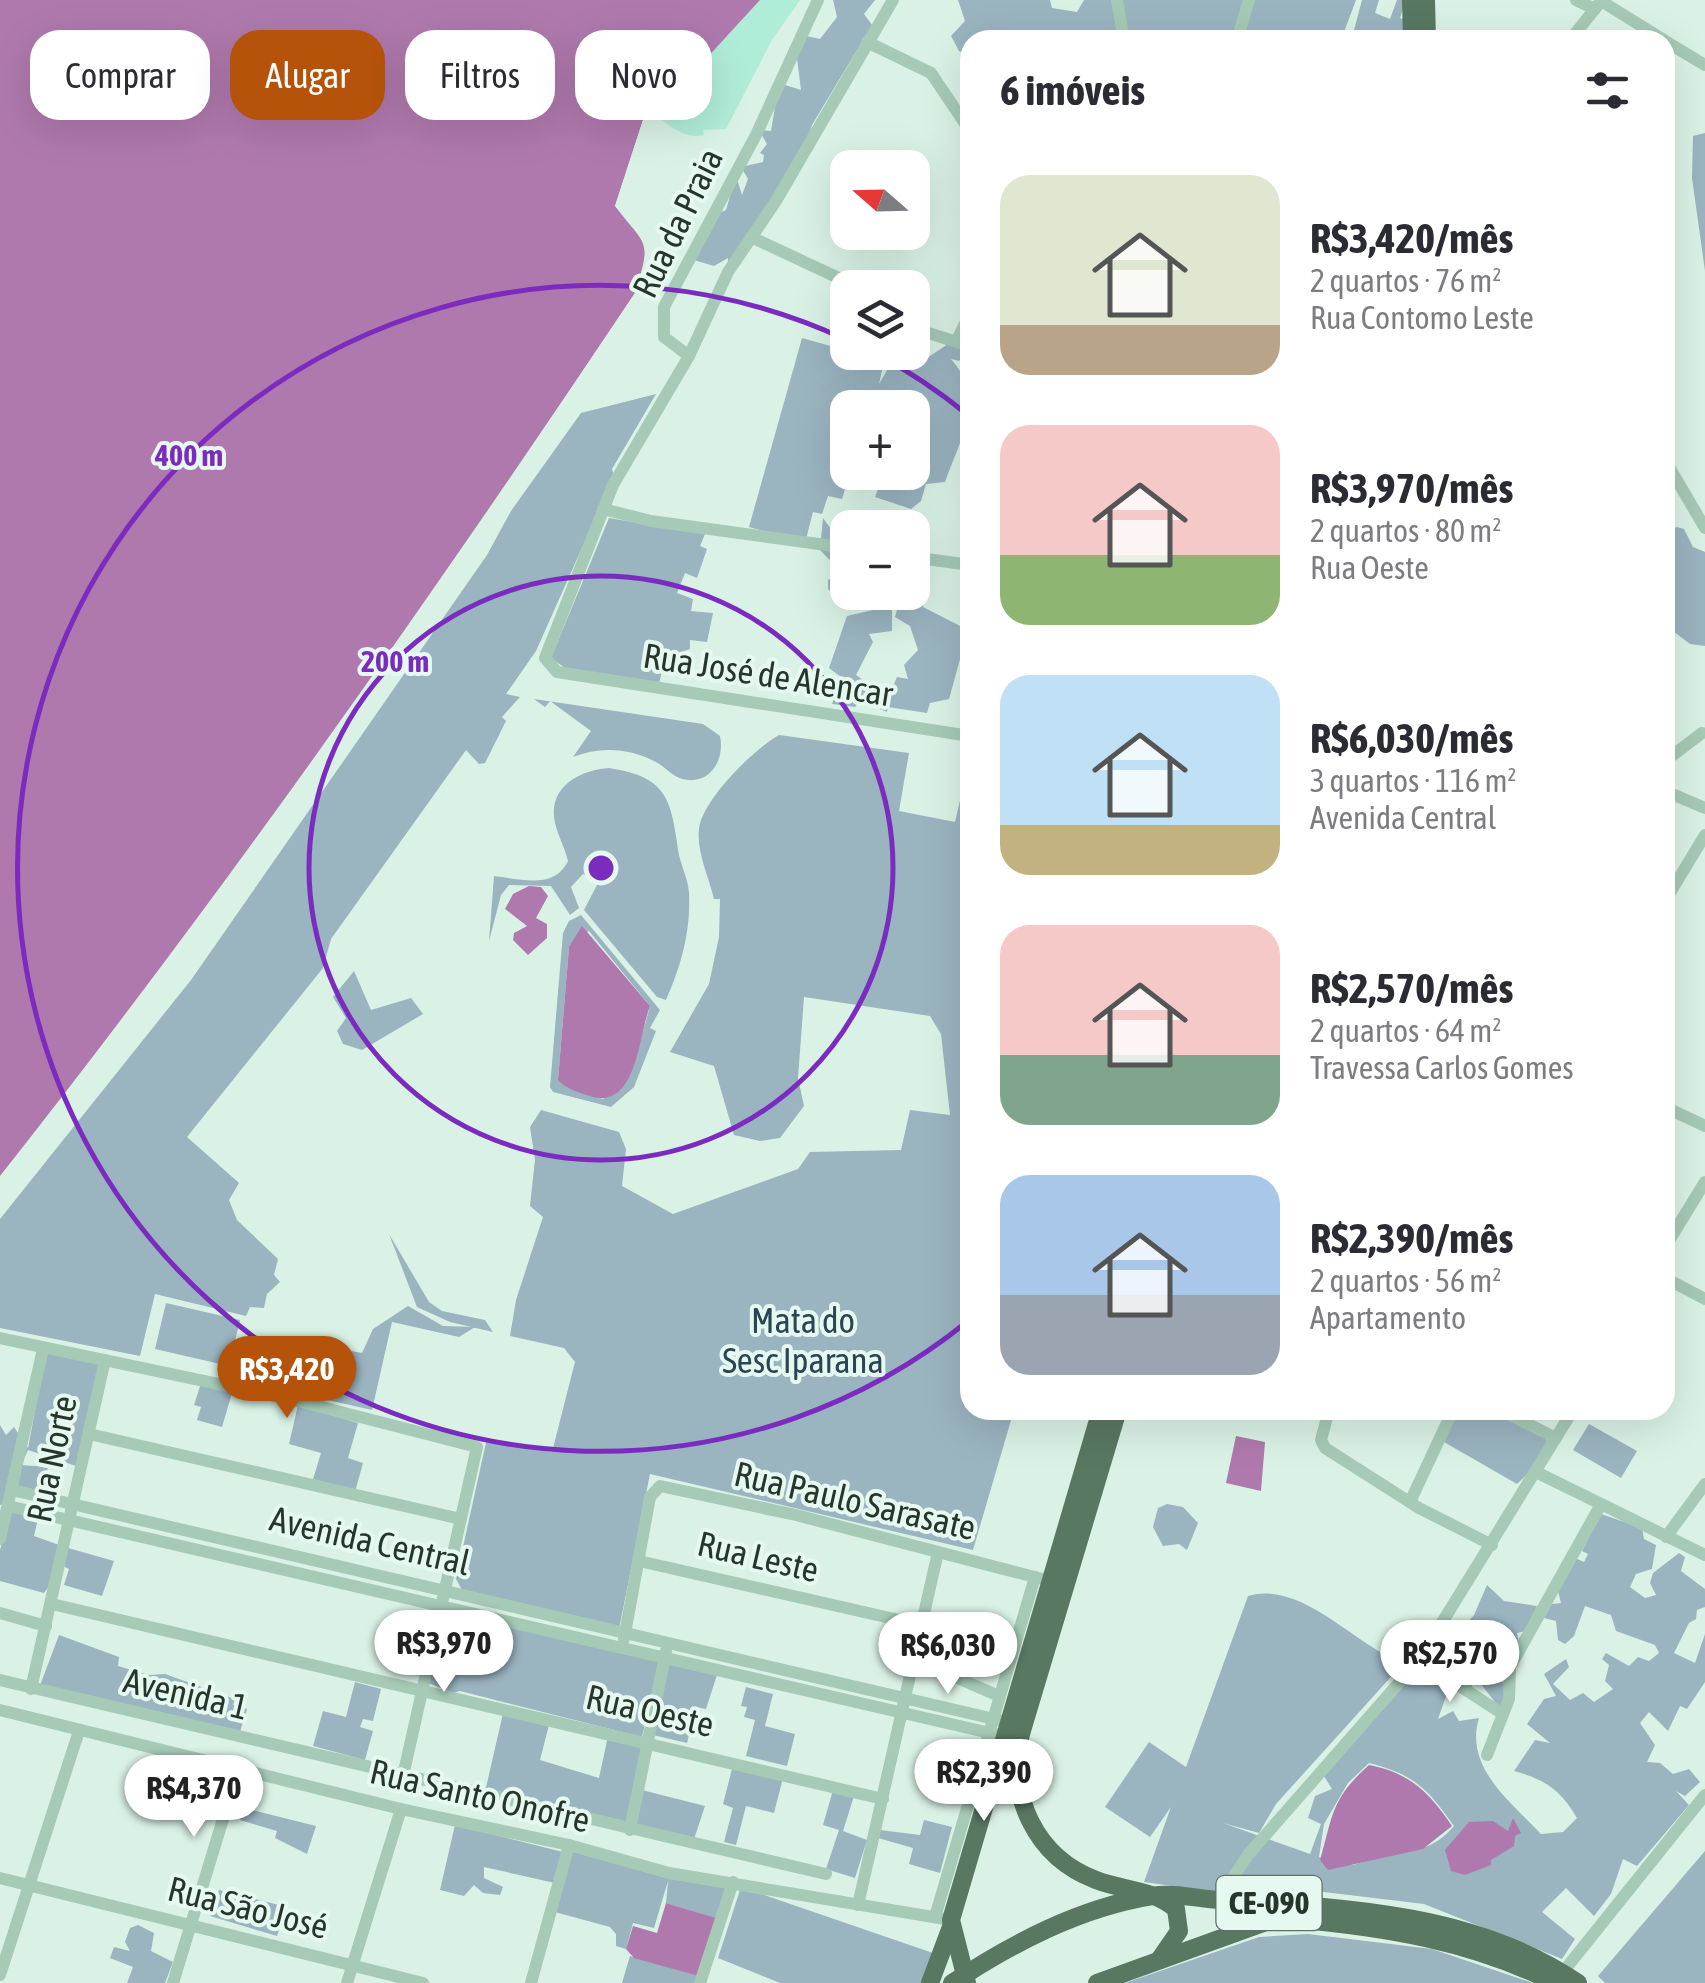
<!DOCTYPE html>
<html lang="pt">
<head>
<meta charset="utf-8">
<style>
  :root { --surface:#fff; --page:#f2f2f3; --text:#2b2b33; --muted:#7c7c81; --accent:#b45309 }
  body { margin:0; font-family:"Asap Condensed",sans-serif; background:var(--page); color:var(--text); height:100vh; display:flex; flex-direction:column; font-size:38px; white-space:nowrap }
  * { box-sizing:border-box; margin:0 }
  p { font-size:32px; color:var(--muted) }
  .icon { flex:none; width:55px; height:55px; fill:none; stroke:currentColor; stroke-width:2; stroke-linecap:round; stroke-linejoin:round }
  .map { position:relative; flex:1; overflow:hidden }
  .side { position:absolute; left:960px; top:30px; width:715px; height:1390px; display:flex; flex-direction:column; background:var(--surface); border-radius:30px; box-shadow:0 10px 40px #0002 }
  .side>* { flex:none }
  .banner { position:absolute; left:30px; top:30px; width:780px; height:90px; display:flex; gap:20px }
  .needle { width:65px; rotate:290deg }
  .buttons { position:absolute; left:830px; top:150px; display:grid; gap:20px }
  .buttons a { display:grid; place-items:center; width:100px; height:100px; border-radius:20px; background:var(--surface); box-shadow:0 10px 40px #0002; font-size:50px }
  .price { position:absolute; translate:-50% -85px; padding:0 22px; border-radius:35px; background:#fff; color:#222; font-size:32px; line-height:65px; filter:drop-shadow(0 2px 5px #0008) }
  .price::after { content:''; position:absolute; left:50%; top:60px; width:30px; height:22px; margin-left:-15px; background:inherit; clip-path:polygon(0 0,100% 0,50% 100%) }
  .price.on { background:var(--accent); color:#fff }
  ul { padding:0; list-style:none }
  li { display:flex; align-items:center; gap:30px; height:250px; padding:0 40px }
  li span { display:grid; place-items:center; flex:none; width:280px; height:200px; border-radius:30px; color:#555 }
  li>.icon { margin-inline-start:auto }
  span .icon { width:120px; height:120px; fill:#fffc; stroke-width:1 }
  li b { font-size:42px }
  h2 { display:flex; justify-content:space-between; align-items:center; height:120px; padding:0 40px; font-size:42px }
  .chip { padding:0 35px; border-radius:30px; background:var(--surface); box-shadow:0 10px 40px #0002; font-size:35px; line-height:90px }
  .chip.on { background:var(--accent); color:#fff }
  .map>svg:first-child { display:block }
  .green { fill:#9ab4c0; fill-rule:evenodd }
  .sand { fill:#b0edd8 }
  .water { fill:#af79ad }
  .pier { fill:#daf2e6 }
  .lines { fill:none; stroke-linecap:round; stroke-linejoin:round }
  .minor { stroke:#a6cab6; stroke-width:12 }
  .major { stroke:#587862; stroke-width:18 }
  .ring { fill:none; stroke:#7b2cbf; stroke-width:5 }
  .labels { text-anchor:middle; stroke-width:8; stroke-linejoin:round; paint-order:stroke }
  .shield { fill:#e6f9f0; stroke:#607066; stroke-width:2.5 }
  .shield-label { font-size:32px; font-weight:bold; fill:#27362b }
  .street-label { font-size:35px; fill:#27362b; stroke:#e6f9f0 }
  .park-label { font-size:35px; fill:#2b4554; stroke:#e6f9f0 }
  .centre { fill:#7b2cbf; stroke:#e6f9f0; stroke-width:5 }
  .ring-label { font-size:30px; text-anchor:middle; font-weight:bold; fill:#7b2cbf; stroke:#e6f9f0; stroke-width:8; stroke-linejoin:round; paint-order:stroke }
</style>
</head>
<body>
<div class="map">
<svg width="1705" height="1983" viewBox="0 0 1705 1983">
  <rect width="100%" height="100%" fill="#daf2e6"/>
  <g class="green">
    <polygon points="833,0 875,0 864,14 872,25 812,125 796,175 728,267 728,258 714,266 694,260 717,214 726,210 736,176 742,195 748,179 741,167 763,162 764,155 760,153 767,144 759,130 771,131 779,83 801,90 797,58 806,36 820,39 837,17"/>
    <polygon points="958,0 1050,0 1052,8 1077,12 1084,0 1356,0 1341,40 970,40 970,55 959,51 951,36 965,21"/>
    <polygon points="1362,0 1379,0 1375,13 1390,19 1397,0 1406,0 1400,18 1407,21 1404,40 1362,40 1353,34"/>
    <polygon points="1705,133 1705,271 1692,178 1693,136"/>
    <path d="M 802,338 L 884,361 L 879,384 L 894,358 L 889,353 L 910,353 L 918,364 L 948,344 L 968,350 L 959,361 L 951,359 C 986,398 961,437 945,482 L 926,484 L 921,501 L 911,509 L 875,497 L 884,473 L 912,472 L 912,408 L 878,407 L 876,392 L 863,399 L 861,407 L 848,408 L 837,464 L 850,473 L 842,499 L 828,496 L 822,514 L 813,512 L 805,543 L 749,527 Z"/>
    <polygon points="656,394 612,469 614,476 536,651 506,694 520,697 502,717 506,721 485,763 479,764 466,750 331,939 323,968 187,1137 239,1183 229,1200 237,1220 278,1259 274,1275 280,1282 267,1294 264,1308 250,1307 246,1316 155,1294 140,1356 0,1328 0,1219 191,980 487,555 511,511 581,413"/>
    <polygon points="609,518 705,534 700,546 707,549 697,578 685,573 677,593 693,599 691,611 713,613 707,642 690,640 690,649 665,658 659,684 568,670 551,658"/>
    <polygon points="823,518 831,529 847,529 847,552 840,551 838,555 846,560 847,556 848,592 912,592 913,562 927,570 923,607 968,630 949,699 930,703 927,713 888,707 887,712 880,709 883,687 894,684 897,677 908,679 904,665 918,650 910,626 895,617 897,610 892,609 892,631 869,634 873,642 856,675 865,681 863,687 870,685 877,693 874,699 863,697 855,707 832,704 841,677 829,668 847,616 877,609 845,604 828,589 828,580 840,571 820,550"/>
    <polygon points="1677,527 1684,529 1693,547 1705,552 1705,646 1690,644 1665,625 1665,531"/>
    <path d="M 534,699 L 703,724 L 720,736 C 725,760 710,786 682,779 C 672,776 665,767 656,762 C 630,748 600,746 573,757 L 591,731 L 550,701 L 545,707 Z"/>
    <path d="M 779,735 L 909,753 L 899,811 L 955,822 L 970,757 L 970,1410 L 1014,1410 L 973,1550 L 650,1474 L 619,1629 L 462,1590 L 456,1579 L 487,1438 L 552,1452 L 575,1362 L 564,1348 L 510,1336 L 516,1300 L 543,1217 L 530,1206 L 535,1160 L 530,1127 L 541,1110 L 619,1132 L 626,1149 L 622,1186 L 673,1214 L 798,1169 L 810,1152 L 901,1150 L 910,1110 L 950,1115 L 941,1034 L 930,1016 L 804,997 L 798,1078 L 804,1106 L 780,1138 L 760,1141 L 734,1135 L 714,1066 L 670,1052 L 709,984 L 719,937 L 720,899 L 714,899 C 709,878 696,850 699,829 C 702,800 754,749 779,735 Z"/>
    <path d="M 609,768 C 670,777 671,802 679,855 C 682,868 688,879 689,893 C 691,931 681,966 666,1000 L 657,997 L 584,910 L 598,883 L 583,874 L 571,887 L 579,908 L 570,915 L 551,886 L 509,885 L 501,895 L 489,941 L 494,876 C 521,879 554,890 568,861 C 565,848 558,836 555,823 C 547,787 580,770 609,768 Z"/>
    <path d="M 581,915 L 660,1010 L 650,1028 L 656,1031 L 634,1087 L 611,1107 L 553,1092 L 550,1087 L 563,933 L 569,921 ZM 589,931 L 650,1006 L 635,1061 L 603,1099 L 558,1080 L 569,947 Z"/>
    <polygon points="354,971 371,1010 411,998 423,1014 362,1050 343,1044 337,1031 346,1018 333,997"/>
    <polygon points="389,1234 429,1302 442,1311 485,1320 493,1332 450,1322 417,1307"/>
    <polygon points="166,1303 240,1320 229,1366 155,1349"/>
    <polygon points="408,1306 443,1326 475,1327 459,1337 392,1322 372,1410 266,1386 278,1337 362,1353 373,1329"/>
    <polygon points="46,1352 101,1359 76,1466 28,1450 21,1465 48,1467 42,1495 20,1492 9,1503 0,1505 0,1425 6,1435 14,1427 28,1448"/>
    <polygon points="201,1383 232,1393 222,1427 197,1420 201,1407 194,1405"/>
    <polygon points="298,1405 358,1423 348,1458 363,1463 355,1492 313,1479 321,1453 289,1444"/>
    <polygon points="1458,1410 1488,1410 1544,1437 1547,1441 1533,1469 1517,1484 1444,1442"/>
    <polygon points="1589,1424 1637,1451 1621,1478 1573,1450"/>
    <polygon points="1167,1504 1183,1507 1198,1523 1187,1550 1179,1544 1163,1546 1153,1527 1158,1508"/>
    <polygon points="10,1511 38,1519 34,1536 59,1545 50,1585 44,1593 0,1581 0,1550"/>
    <path d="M 1601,1514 L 1642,1528 L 1644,1539 L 1656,1545 L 1652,1569 L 1636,1574 L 1630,1587 L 1645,1598 L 1656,1595 L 1650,1583 L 1653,1573 L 1679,1553 L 1685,1557 L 1681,1571 L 1705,1589 L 1705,1607 L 1697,1610 L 1696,1619 L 1689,1623 L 1674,1653 L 1695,1663 L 1705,1634 L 1705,1682 L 1687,1709 L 1680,1706 L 1668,1731 L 1649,1712 L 1640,1723 L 1655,1745 L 1647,1762 L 1660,1763 L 1673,1774 L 1689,1769 L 1700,1782 L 1685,1796 L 1676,1791 L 1689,1805 L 1637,1866 L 1623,1859 L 1611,1894 L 1594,1916 L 1566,1888 L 1542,1912 L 1575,1939 L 1562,1959 L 1424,1904 L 1299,1889 L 1234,1895 L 1144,1882 L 1171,1807 L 1150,1837 L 1105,1807 L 1149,1742 L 1186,1767 L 1248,1596 C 1298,1581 1348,1637 1393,1659 L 1399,1668 L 1276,1804 L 1259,1833 L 1223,1823 L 1310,1854 L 1321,1824 L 1308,1818 L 1315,1796 L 1332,1789 L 1322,1773 L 1413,1669 L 1419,1672 L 1424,1667 L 1451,1682 L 1438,1719 L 1453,1711 L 1459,1721 L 1479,1718 C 1464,1767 1510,1801 1541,1834 L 1563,1832 L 1577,1818 C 1561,1790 1544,1779 1514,1771 L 1535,1740 L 1550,1743 L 1527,1724 L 1544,1699 L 1556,1696 L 1544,1674 L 1566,1659 L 1569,1667 L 1553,1684 L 1570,1700 L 1583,1693 L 1594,1702 L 1613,1689 L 1605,1681 L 1609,1665 L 1602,1659 L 1606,1653 L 1629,1666 L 1638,1657 L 1649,1661 L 1659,1653 L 1655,1645 L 1616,1631 L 1611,1615 L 1585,1606 L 1574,1636 L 1565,1644 L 1558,1640 L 1556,1621 L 1544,1618 L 1552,1604 L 1561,1603 L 1558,1591 L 1575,1558 L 1584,1562 L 1588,1554 L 1582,1551 ZM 1369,1763 C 1415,1775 1427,1788 1454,1826 C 1433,1850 1419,1849 1389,1854 C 1352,1861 1362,1873 1319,1857 L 1324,1824 L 1348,1783 Z"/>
    <polygon points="68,1548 114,1561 102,1596 64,1585 69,1569 63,1566"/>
    <polygon points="1487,1585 1504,1601 1537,1606 1526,1631 1517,1633 1519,1644 1508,1661 1489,1650 1477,1653 1480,1678 1507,1683 1501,1710 1481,1684 1473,1683 1470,1690 1453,1680 1456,1663 1445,1647 1447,1634 1465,1636 1462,1628 1474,1615"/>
    <polygon points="445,1610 659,1661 642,1737 460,1691 453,1693 428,1683"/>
    <polygon points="59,1635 119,1657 118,1666 149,1675 165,1674 235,1699 233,1705 247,1709 239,1735 39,1688"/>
    <polygon points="668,1664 717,1675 706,1709 696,1707 687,1743 653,1735"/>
    <polygon points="355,1682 381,1689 373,1721 363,1719 360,1727 373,1731 365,1760 313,1746 323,1711 346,1717"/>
    <polygon points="746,1687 773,1694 765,1726 795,1734 787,1766 746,1756 755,1720 744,1717 747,1707 741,1706"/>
    <polygon points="504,1709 550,1721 540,1760 599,1778 608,1736 642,1745 627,1827 485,1792"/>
    <polygon points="733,1765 783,1778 774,1813 746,1806 736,1845 724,1842 733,1808 723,1804"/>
    <polygon points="638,1789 705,1806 694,1839 632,1823"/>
    <polygon points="833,1790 854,1796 843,1831 867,1840 855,1878 826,1869 839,1830 823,1825"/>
    <polygon points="244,1808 316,1826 307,1854 275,1838 277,1831 240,1820"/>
    <polygon points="924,1820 952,1827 940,1873 909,1864 913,1848 878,1838 880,1830 920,1835"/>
    <polygon points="455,1825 563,1852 555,1883 484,1867 484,1878 503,1887 500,1895 483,1893 474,1885 464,1896 440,1890"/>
    <polygon points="569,1845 734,1886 705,1983 622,1983 630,1956 698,1976 715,1918 666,1903 668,1881 654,1928 633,1923 626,1949 616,1946 616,1934 610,1927 551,1911"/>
    <polygon points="1705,1851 1705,1983 1605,1983 1598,1976"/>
    <polygon points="741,1887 933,1953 922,1983 780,1983 718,1958"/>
    <polygon points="219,1890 287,1907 277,1936 210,1916"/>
    <polygon points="138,1925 154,1933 151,1951 173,1962 165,1983 127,1983 133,1967 110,1958 114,1947 130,1951 125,1942 130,1928"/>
    <polygon points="1308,1934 1432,1949 1533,1983 1125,1983 1259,1937"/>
  </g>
  <path class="sand" d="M 760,0 L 800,0 L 772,40 L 726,129 L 703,130 L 704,135 C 687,140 671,127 658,117 L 643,120 L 660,109 Z"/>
  <g class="water">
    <path d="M 0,0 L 760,0 L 660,109 L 643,120 L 615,206 C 647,248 652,238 635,293 C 433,595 225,891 0,1176 Z"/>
    <polygon points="529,886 541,887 548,896 536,918 547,924 547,938 528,955 513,940 514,933 527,926 505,909 513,894"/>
    <path d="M 582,926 L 650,1006 C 639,1034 637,1108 593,1097 C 581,1093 567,1090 558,1080 L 569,947 Z"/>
    <polygon points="1236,1436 1265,1442 1261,1491 1226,1483"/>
    <path d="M 1369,1765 C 1410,1773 1429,1792 1452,1826 L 1423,1849 L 1328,1870 L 1320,1860 C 1333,1815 1331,1799 1369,1765 Z"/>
    <polygon points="1513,1818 1521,1833 1515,1836 1514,1846 1491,1860 1491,1865 1465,1875 1451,1871 1445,1850 1469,1822 1493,1821 1508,1831"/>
    <polygon points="666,1903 716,1918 698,1976 634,1958 626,1949 633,1926 657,1933"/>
  </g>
  <polygon class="pier" points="656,118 648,123 621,205 648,234 651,258 639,296 433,604 147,998 0,1181 143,995 429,601 635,293 646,257 643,235 615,206 643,120"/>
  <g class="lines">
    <g class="minor">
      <polyline points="893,0 776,201 728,272 689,356 613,485 545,658 557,672 970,736"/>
      <polyline points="1117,0 1124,40"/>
      <polyline points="1576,0 1595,9"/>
      <polyline points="1601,1 1664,40"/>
      <polyline points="1237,40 1249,0"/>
      <polyline points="1570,40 1602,0"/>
      <polyline points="1665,41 1705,65"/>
      <polyline points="867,42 931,73 970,131"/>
      <polyline points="751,237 860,288"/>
      <polyline points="912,328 970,346"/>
      <polyline points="956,342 970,314"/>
      <polyline points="689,356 664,337 664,307 756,135 818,0"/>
      <polyline points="1665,460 1705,528"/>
      <polyline points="603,509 651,521 848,548"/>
      <polyline points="912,557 970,565"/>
      <polyline points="1665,761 1702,733"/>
      <polyline points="1665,791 1705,808"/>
      <polyline points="1665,901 1705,835"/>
      <polyline points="1665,1107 1705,1126"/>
      <polyline points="1665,1247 1705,1182"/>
      <polyline points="1665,1278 1705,1299"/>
      <polyline points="0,1338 294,1400 477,1447 403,1776"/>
      <polyline points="1329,1410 1321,1440 1325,1448 1419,1508 1492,1545"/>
      <polyline points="1500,1410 1556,1438"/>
      <polyline points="89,1434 461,1519"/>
      <polyline points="1536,1472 1705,1555"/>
      <polyline points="12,1490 1007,1722"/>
      <polyline points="1410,1502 1453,1410"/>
      <polyline points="8,1506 1003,1736"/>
      <polyline points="1666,1537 1705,1484"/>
      <polyline points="0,1539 43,1349"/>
      <polyline points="639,1561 921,1625"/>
      <polyline points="52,1604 883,1799"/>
      <polyline points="0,1613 46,1626"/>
      <polyline points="624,1639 650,1497 660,1486 796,1515 1050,1581"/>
      <polyline points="914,1659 999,1696"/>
      <polyline points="1419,1660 1503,1714"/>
      <polyline points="0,1680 826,1874"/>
      <polyline points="31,1689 105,1360"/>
      <polyline points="0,1710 401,1809 569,1845 669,1873 951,1920"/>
      <polyline points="1487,1755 1509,1699 1510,1667 1600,1506"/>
      <polyline points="630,1830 666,1651"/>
      <polyline points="0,1878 423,1983"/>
      <polyline points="1218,1900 1248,1855 1419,1660 1573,1410"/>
      <polyline points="858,1905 938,1552"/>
      <polyline points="935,1917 1035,1577"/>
      <polyline points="1563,1972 1705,1795"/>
      <polyline points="0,1975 79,1731"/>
      <polyline points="173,1983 238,1770"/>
      <polyline points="347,1983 401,1809"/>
      <polyline points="531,1983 569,1845"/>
      <polyline points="700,1983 733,1882"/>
    </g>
    <g class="major">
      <polyline points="1411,0 1412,40"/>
      <polyline points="1426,0 1427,40"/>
      <path d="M 1118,1410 L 1021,1734 C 1007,1795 1035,1857 1096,1880 C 1124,1891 1151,1888 1176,1909 L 1179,1931 L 1159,1960"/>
      <polyline points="930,1983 951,1927"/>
      <path d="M 952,1983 C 1013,1943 1079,1908 1152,1896 C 1173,1892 1199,1899 1220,1900 C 1341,1907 1475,1912 1578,1983"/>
      <polyline points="967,1983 951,1920 1101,1410"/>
      <path d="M 1097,1983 L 1266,1922 L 1292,1919 C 1384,1927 1471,1941 1555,1983"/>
    </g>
  </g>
  <g class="ring">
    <circle cx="601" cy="868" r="292"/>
    <path d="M968 1321A583 583 0 1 1 847 340M875 353A583 583 0 0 1 968 415"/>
  </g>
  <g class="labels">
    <rect class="shield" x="1216.5" y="1876" width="105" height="54" rx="8"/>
    <g class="shield-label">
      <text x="1269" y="1914">CE-090</text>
    </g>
    <g class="street-label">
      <text transform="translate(678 223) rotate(-64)" y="12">Rua da Praia</text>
      <text transform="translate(768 675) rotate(9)" y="12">Rua José de Alencar</text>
      <text transform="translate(52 1459) rotate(-78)" y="12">Rua Norte</text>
      <text transform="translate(855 1501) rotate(13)" y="12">Rua Paulo Sarasate</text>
      <text transform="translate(370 1541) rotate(13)" y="12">Avenida Central</text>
      <text transform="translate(758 1557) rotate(13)" y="12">Rua Leste</text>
      <text transform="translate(186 1694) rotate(13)" y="12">Avenida 1</text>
      <text transform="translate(650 1711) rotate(13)" y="12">Rua Oeste</text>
      <text transform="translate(480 1796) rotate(13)" y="12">Rua Santo Onofre</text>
      <text transform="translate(248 1908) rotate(14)" y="12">Rua São José</text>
    </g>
    <g class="park-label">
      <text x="803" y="1333">Mata do<tspan x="803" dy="40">Sesc Iparana</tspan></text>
    </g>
  </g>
  <circle cx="601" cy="868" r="15" class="centre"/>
  <g class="ring-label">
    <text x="189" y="466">400 m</text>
    <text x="395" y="672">200 m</text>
  </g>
</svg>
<div class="buttons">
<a><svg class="needle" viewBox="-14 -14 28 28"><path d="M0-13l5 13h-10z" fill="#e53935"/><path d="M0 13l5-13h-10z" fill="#7c7c81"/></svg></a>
<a><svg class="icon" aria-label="layers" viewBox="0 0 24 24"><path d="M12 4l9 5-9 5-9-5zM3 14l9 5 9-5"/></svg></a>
<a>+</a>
<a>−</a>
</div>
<b class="price on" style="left:287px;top:1421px">R$3,420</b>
<b class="price" style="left:444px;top:1695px">R$3,970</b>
<b class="price" style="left:948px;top:1697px">R$6,030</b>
<b class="price" style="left:1450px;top:1705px">R$2,570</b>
<b class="price" style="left:984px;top:1824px">R$2,390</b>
<b class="price" style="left:194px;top:1840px">R$4,370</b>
<div class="banner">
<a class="chip">Comprar</a>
<a class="chip on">Alugar</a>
<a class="chip">Filtros</a>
<a class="chip">Novo</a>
</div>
<section class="side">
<h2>6 imóveis<svg class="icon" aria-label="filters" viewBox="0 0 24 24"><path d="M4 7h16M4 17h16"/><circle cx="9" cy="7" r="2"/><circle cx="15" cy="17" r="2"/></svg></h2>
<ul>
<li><span style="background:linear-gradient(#dfe7d0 75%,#b9a48a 0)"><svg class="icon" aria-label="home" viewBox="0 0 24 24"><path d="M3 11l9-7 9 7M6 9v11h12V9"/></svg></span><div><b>R$3,420/mês</b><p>2 quartos · 76 m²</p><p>Rua Contomo Leste</p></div></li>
<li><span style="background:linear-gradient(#f6c9c9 65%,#8fb573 0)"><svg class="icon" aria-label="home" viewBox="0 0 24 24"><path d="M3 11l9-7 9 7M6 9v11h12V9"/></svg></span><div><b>R$3,970/mês</b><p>2 quartos · 80 m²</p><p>Rua Oeste</p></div></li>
<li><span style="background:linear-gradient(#bfe0f5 75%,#c2b280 0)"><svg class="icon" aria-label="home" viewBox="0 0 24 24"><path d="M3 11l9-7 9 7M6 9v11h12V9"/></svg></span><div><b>R$6,030/mês</b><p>3 quartos · 116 m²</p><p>Avenida Central</p></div></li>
<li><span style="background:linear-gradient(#f6c9c9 65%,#7fa58c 0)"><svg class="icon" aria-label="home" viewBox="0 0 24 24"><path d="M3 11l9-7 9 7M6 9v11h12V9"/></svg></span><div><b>R$2,570/mês</b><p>2 quartos · 64 m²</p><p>Travessa Carlos Gomes</p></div></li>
<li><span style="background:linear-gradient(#a9c7e8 60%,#9aa5b1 0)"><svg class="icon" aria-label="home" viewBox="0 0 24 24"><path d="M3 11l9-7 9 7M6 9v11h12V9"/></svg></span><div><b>R$2,390/mês</b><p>2 quartos · 56 m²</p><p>Apartamento</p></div></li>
</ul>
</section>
</div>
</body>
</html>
